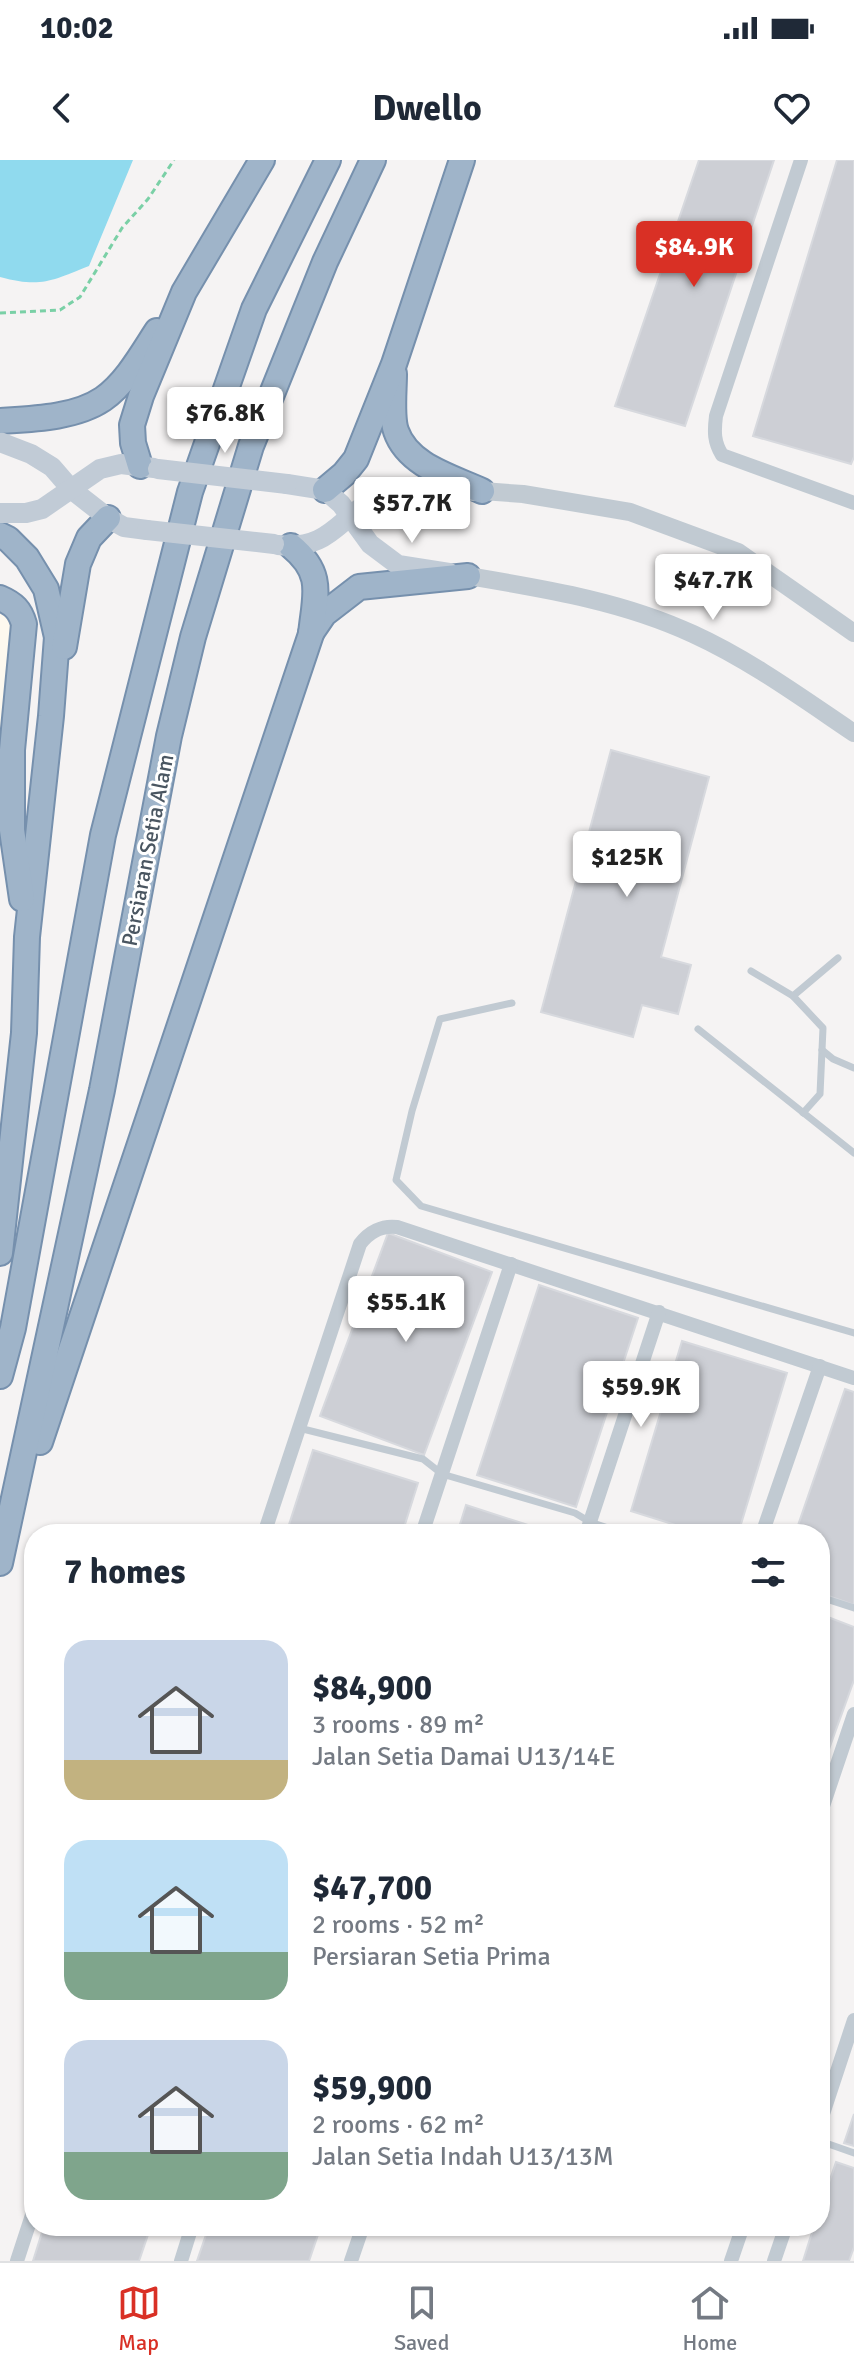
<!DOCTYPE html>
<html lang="en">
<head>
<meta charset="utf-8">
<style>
  :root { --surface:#fff; --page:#f6f6f7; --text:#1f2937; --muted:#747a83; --line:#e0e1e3; --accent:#d93025 }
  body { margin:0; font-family:Signika,sans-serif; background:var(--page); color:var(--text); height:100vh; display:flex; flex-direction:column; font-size:30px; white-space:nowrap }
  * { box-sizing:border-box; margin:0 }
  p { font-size:26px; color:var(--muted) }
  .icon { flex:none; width:44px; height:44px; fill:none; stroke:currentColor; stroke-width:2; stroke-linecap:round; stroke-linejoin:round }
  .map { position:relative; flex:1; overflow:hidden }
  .side { position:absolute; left:24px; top:1364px; width:806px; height:712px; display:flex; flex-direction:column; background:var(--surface); border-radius:32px; box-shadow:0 2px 6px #0004 }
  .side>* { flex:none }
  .price { position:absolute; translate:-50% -68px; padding:0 18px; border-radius:8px; background:#fff; color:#222; font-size:26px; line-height:52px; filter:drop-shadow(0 2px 4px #0008) }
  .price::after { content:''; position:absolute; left:50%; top:48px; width:24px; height:18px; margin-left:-12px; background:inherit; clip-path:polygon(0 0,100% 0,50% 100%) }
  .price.active { background:var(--accent); color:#fff }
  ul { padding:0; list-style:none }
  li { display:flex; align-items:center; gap:24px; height:200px; padding:0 40px }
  li span { display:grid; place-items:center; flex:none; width:224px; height:160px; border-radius:24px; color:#555 }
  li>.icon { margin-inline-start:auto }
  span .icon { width:96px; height:96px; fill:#fffc; stroke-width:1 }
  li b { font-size:34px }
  h2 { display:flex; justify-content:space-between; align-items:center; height:96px; padding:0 40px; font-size:34px }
  .status { display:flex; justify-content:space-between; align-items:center; height:56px; padding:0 40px; background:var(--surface); direction:ltr }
  .status svg { height:22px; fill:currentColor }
  header { display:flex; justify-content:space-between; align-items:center; height:104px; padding:0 40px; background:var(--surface); font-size:36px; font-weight:700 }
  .tab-bar { display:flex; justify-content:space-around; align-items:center; height:112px; border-top:2px solid var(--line); background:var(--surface); font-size:22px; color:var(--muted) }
  .tab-bar a { display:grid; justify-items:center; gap:4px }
  .tab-bar .active { color:var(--accent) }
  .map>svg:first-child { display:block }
  .commercial { fill:#fdf9ef }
  .water { fill:#90daee }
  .building { fill:#cdcfd5; stroke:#d7d9de; stroke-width:2 }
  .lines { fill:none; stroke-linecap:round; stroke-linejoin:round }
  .trunk-casing { stroke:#7690ad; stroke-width:28 }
  .path { stroke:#7ad0a6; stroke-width:3; stroke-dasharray:6 4; stroke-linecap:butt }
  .service { stroke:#c1cad2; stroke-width:7 }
  .minor { stroke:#c1cad2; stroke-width:14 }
  .tertiary { stroke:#c1cad2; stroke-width:18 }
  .secondary { stroke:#c1cbd6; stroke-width:20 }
  .trunk { stroke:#9fb4c9; stroke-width:24 }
  .secondary-bridge { stroke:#c1cbd6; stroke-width:20 }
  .labels { text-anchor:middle; stroke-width:6; stroke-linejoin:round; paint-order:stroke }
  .street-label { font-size:22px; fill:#4a5661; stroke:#fff }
</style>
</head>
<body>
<div class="status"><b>10:02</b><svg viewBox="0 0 49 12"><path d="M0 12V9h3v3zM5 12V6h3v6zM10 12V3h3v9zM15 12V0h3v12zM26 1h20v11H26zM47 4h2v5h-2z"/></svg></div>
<header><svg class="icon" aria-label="back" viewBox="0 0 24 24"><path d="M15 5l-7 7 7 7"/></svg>Dwello<svg class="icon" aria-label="heart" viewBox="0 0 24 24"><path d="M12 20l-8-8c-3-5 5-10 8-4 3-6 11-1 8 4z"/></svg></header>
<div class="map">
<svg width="854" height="2101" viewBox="0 0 854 2101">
  <rect width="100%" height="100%" fill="#f5f3f3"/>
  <polygon class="commercial" points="0,445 12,460 0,572"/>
  <path class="water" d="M 0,0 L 133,0 L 89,106 C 51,121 41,128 0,117 Z"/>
  <g class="building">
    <polygon points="699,0 774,0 685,266 615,246"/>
    <polygon points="837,0 854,0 854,297 851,304 753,276"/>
    <polygon points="611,590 709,617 661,797 691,805 678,854 642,845 633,877 541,852"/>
    <polygon points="388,1073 492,1112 424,1295 320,1256"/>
    <polygon points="539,1125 638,1158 576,1347 477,1315"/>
    <polygon points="682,1181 787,1213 738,1374 704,1374 631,1351"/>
    <polygon points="845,1229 854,1232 854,1445 820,1433 820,1374 795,1374"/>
    <polygon points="313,1290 418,1323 402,1374 286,1374"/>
    <polygon points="466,1345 556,1374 457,1374"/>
    <polygon points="820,1454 854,1467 854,1520 820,1614"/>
    <polygon points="854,1954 854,1986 844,1983"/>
    <polygon points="836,2002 854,2008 854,2087 849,2101 803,2101 814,2066 820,2066 820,2049"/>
    <polygon points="44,2066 151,2066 139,2101 33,2101"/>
    <polygon points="209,2066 321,2066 309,2101 197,2101"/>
  </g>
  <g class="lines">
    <defs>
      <g id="trunk">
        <path d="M 394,214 C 394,230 391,257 396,271 C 408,306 452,317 482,331"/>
        <path d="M 0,261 C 32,259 75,258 103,239 C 126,223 142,194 157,171"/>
        <polyline points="140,306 133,283 132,265 141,236 184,132 262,0"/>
        <polyline points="325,330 344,314 356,299 394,204 462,0"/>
        <polyline points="0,375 8,379 27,398 46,429 57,477 51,556 27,777 24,873 0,1093"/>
        <path d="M 0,438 C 14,444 20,450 24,464 L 12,590 L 12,670 L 22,739"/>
        <polyline points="311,473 324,454 359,427 468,416"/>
        <polyline points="64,487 78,404 89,378 108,358"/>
        <polyline points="0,1216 13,1168 103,675 190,332 254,149 328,0"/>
        <path d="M 40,1282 L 311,474 C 315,435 325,414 291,386"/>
        <polyline points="0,1403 102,930 169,576 193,477 251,286 325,102 373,0"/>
      </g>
    </defs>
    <use href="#trunk" class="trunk-casing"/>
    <polyline class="path" points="0,153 60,150 80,137 122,68 148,39 174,0"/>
    <g class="service">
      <polyline points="751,811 793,836 823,868 820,934 803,953"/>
      <polyline points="793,836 838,798"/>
      <polyline points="512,843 440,859 412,951 396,1020 421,1046 854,1173"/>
      <polyline points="698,869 854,993"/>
      <polyline points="822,890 833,899 854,908"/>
      <polyline points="299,1268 423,1299 442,1314 575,1353 590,1362 626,1374"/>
      <polyline points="820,1437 854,1448"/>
      <polyline points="820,1981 854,1993"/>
    </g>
    <g class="minor">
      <path d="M 801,0 L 716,256 C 714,272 714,282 722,295 L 854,343"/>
      <path d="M 264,1374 L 360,1084 C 369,1072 382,1065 397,1067 L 854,1218"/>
      <polyline points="422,1374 511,1104"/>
      <polyline points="586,1374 659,1152"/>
      <polyline points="762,1374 820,1206"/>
      <polyline points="820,1655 854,1554"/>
      <polyline points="820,1963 854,1860"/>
      <polyline points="17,2101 34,2049"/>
      <polyline points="181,2101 192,2066"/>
      <polyline points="351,2101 363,2066"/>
      <polyline points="731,2101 743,2066"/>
      <polyline points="774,2101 786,2066"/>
    </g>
    <g class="tertiary">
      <polyline points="482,331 523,334 630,352 738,392 854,473"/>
      <path d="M 468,416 C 545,429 622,441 693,474 C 750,500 802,538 854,573"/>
    </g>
    <g class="secondary">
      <polyline points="0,282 31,294 52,307 71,329 108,358 124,367 147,370"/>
      <polyline points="287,324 325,330 341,344 370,384 398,405 449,413"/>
      <polyline points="0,353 26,353 42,349 100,309 121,304 154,308"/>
      <path d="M 278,385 C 330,391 339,357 376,338 C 406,323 442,330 474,331"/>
    </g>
    <use href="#trunk" class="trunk"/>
    <g class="secondary-bridge">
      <polyline points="158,309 287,324"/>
      <polyline points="147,370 274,384"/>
    </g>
  </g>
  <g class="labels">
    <g class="street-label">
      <text transform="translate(147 690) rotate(-79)" y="8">Persiaran Setia Alam</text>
    </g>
  </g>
</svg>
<b class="price active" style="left:694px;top:129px">$84.9K</b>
<b class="price" style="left:225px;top:295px">$76.8K</b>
<b class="price" style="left:412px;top:385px">$57.7K</b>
<b class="price" style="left:713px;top:462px">$47.7K</b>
<b class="price" style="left:627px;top:739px">$125K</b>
<b class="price" style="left:406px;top:1184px">$55.1K</b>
<b class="price" style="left:641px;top:1269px">$59.9K</b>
<section class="side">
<h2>7 homes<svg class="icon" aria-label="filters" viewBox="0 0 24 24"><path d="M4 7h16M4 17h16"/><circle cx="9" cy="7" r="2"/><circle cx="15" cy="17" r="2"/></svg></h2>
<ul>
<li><span style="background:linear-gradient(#c9d6e8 75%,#c2b280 0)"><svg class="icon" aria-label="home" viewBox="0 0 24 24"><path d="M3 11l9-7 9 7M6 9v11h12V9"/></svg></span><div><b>$84,900</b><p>3 rooms · 89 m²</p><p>Jalan Setia Damai U13/14E</p></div></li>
<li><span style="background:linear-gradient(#bfe0f5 70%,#7fa58c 0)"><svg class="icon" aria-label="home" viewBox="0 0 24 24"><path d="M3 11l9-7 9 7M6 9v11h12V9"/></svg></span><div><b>$47,700</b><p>2 rooms · 52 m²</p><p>Persiaran Setia Prima</p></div></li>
<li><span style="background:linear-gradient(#c9d6e8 70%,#7fa58c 0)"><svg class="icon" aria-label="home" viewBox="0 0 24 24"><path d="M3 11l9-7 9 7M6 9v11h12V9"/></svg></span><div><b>$59,900</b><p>2 rooms · 62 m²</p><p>Jalan Setia Indah U13/13M</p></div></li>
</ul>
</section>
</div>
<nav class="tab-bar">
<a class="active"><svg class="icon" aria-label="map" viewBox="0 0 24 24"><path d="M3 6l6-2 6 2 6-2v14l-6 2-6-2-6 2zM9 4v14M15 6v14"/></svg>Map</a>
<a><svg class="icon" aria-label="saved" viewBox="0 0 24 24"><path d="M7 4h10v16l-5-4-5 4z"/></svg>Saved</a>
<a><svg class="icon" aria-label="home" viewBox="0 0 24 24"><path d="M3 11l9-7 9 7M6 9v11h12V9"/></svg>Home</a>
</nav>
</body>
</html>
